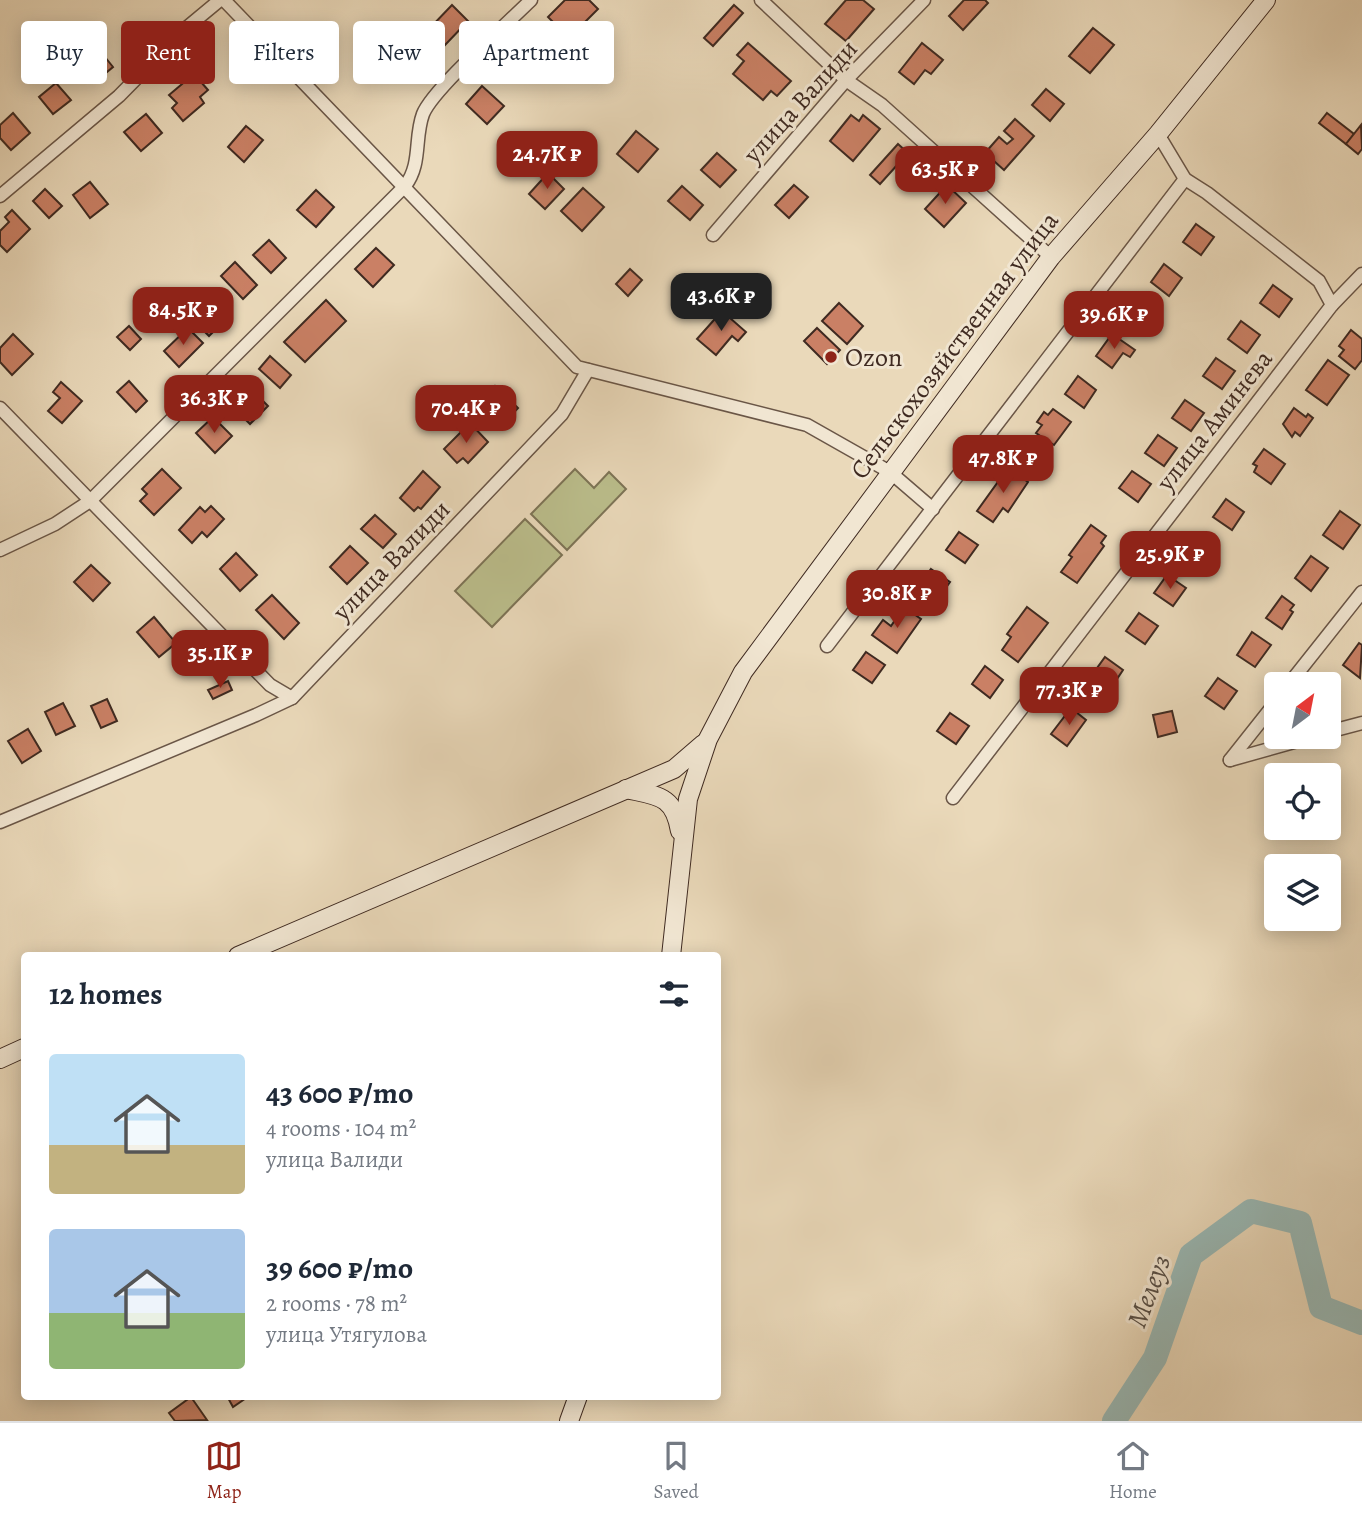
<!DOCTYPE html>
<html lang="en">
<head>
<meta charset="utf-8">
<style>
  :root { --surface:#fff; --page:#f2f2f3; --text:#1f2937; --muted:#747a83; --line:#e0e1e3; --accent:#8f2418 }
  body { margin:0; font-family:Alegreya,serif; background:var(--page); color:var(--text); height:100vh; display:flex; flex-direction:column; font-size:26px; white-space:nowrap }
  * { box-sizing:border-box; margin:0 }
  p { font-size:23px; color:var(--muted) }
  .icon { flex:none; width:38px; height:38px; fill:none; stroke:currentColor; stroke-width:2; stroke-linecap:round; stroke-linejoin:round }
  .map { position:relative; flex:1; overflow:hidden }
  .sheet { position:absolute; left:21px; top:952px; width:700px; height:448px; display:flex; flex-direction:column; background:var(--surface); border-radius:7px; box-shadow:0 4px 18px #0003 }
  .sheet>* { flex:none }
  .banner { position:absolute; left:21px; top:21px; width:700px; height:63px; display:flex; gap:14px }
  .needle { width:46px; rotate:32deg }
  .buttons { position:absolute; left:1264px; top:672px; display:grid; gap:14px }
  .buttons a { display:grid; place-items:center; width:77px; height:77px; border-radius:7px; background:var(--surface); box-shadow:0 4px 18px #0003; font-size:35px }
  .price { position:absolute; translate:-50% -60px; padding:0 16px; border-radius:14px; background:var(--accent); color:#fff; font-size:23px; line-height:46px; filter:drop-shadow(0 2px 4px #0008) }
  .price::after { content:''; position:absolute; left:50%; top:42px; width:21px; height:16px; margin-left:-10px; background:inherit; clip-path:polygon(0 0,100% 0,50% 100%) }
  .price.selected { background:#222; color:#fff }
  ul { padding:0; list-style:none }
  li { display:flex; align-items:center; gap:21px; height:175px; padding:0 28px }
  li span { display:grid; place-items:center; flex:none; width:196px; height:140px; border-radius:7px; color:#555 }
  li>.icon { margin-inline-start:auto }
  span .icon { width:84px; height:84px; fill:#fffc; stroke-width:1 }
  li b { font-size:30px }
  h2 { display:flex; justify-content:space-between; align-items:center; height:84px; padding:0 28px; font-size:30px }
  .chip { padding:0 24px; border-radius:7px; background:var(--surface); box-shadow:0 4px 18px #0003; font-size:24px; line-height:63px }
  .chip.selected { background:var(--accent); color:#fff }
  .menu { display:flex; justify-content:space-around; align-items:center; height:98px; border-top:2px solid var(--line); background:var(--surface); font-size:19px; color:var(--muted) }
  .menu a { display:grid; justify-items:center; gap:4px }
  .menu .selected { color:var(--accent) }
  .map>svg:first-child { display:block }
  .green { fill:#bbbe8c; stroke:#7d7456; stroke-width:2 }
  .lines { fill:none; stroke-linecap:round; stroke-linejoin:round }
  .river { stroke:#99b9b6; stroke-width:24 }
  .building { fill:#ca8065; stroke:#3f2a21; stroke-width:2 }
  .minor-casing { stroke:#6a5647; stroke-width:15 }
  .secondary-casing { stroke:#3f2a21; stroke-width:20 }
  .minor { stroke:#f1e6d2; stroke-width:12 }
  .secondary { stroke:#f1e6d2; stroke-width:18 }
  .poi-dot { fill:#8f2418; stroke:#f1e6d2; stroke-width:2.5 }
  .labels { text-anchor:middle; stroke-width:6; stroke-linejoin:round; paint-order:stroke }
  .street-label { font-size:26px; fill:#3f2a21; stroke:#f1e6d2 }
  .poi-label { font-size:26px; fill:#3f2a21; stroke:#f1e6d2; text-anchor:start }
  .water-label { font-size:28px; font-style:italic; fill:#564e46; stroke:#f1e6d2 }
</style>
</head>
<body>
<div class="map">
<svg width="1362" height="1421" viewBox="0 0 1362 1421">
  <rect width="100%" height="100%" fill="#ead9ba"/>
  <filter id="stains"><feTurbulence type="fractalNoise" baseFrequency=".00286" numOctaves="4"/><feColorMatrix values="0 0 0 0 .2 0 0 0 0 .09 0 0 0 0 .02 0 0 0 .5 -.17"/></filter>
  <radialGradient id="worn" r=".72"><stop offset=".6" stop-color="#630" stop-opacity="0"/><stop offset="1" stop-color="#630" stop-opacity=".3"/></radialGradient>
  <g class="green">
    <polygon points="575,469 594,488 609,472 626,489 567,550 531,514"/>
    <polygon points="525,519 562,555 492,627 455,591"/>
  </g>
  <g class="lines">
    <polyline class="river" points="1114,1421 1155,1358 1191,1255 1251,1211 1300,1223 1321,1307 1362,1323"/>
  </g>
  <g class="building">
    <polygon points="565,0 589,0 598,9 569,38 548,17"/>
    <polygon points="846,0 863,0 874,9 846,41 825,24"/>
    <polygon points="964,0 985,0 988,3 963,30 949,16"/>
    <polygon points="452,5 468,21 445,45 429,29"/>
    <polygon points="734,5 743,13 713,46 704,38"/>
    <polygon points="1093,28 1114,45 1090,73 1069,56"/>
    <polygon points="540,29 556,46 539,63 523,46"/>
    <polygon points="408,37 420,49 427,42 440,54 422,73 397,49"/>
    <polygon points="93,42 113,67 96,81 86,70 81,75 69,61"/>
    <polygon points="748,43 791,81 777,96 771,91 763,100 733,74 744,61 737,55"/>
    <polygon points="922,43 943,60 931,74 925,70 914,84 899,72"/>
    <polygon points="194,74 208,90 200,97 204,103 183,121 172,108 177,103 169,95"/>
    <polygon points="56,83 71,100 53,114 39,97"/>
    <polygon points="482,86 504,106 487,124 466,104"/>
    <polygon points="1046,89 1064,104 1050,121 1032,105"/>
    <polygon points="13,113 30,133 11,150 0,138 0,125"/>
    <polygon points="1327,113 1354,134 1346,144 1319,123"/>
    <polygon points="146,114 162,133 141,151 124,132"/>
    <polygon points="851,115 859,121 863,115 880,129 853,161 830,141"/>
    <polygon points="1015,119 1034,136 1004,170 985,153 999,137 1007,144 1013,139 1004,131"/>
    <polygon points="1361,125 1362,149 1358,154 1346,144"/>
    <polygon points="246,126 263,140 244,162 228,147"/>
    <polygon points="636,131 658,149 638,172 617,154"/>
    <polygon points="898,144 908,153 880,184 870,175"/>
    <polygon points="717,153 736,170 720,187 701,170"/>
    <polygon points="548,173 564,189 545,209 529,194"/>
    <polygon points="90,182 108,204 90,218 73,195"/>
    <polygon points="794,185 808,197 789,218 775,205"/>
    <polygon points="947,185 966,203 944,227 925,209"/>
    <polygon points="682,186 703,205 690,220 668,201"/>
    <polygon points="583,188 604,207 582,231 561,211"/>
    <polygon points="45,189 62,206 49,218 33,201"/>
    <polygon points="316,190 334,207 316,227 297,210"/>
    <polygon points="12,210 30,229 7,252 0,245 0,231 9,222 5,217"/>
    <polygon points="1196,224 1214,237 1201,255 1183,242"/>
    <polygon points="269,240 286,258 271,273 253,255"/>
    <polygon points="376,248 394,265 373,287 355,269"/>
    <polygon points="235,262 257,285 243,299 221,276"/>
    <polygon points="1164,264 1182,278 1169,296 1151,282"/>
    <polygon points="630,269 642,280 628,296 616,284"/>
    <polygon points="1273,285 1292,299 1279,317 1260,303"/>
    <polygon points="207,293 230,315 209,336 187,314"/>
    <polygon points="1142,296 1158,308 1142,329 1126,317"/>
    <polygon points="326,300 346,321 305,362 284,342"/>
    <polygon points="839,303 863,326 847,344 822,321"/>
    <polygon points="722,311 746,332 738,341 732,336 716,355 697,339"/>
    <polygon points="1241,321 1260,335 1247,353 1228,339"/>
    <polygon points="129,326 141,339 130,350 117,337"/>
    <polygon points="188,328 203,343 179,367 164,351"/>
    <polygon points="817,328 840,350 827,364 804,341"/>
    <polygon points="1351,330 1362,339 1362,360 1355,369 1339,356 1344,350 1339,346"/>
    <polygon points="13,334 33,354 12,375 0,362 0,348"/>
    <polygon points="1112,334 1135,350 1130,357 1123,353 1112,368 1096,356"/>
    <polygon points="270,356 291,375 280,388 259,369"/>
    <polygon points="1216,358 1235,371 1222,389 1203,376"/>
    <polygon points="1328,360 1349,375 1327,405 1306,390"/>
    <polygon points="1078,376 1096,390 1084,408 1065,394"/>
    <polygon points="129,381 147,401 136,412 117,392"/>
    <polygon points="61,382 82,401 62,423 48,411 60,398 53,392"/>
    <polygon points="245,383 268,406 250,424 227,401"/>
    <polygon points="495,386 518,408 504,423 492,411 487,416 476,405"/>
    <polygon points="1185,400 1204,413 1191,431 1172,418"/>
    <polygon points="1294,408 1306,417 1308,414 1313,418 1300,436 1295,432 1292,437 1283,424"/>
    <polygon points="1053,409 1071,422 1054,445 1036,433 1042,425 1037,422 1044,412 1048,415"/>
    <polygon points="213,417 232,436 215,453 196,433"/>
    <polygon points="470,423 488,442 468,463 463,458 457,463 444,449"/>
    <polygon points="1158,435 1177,448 1164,466 1145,453"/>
    <polygon points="1264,449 1285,464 1271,484 1254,472 1257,466 1253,464"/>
    <polygon points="1008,468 1028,482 1008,512 1003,508 993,522 977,511"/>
    <polygon points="162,469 181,488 154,515 140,501 147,494 142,489"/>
    <polygon points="423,471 440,487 421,509 418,507 414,511 400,498"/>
    <polygon points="1132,471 1151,484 1138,502 1119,488"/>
    <polygon points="1226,499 1244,512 1232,530 1213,517"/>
    <polygon points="211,506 224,519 207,537 202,532 192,543 179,530 200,507 205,512"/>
    <polygon points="1340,511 1360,525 1343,549 1323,535"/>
    <polygon points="375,515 396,534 383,548 361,529"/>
    <polygon points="1091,525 1106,536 1101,543 1104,546 1077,583 1061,572 1072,557 1069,555"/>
    <polygon points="959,532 978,545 965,563 946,550"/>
    <polygon points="1196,537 1214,550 1201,568 1183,555"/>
    <polygon points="350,546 368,563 347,584 330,567"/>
    <polygon points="236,553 257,575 240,591 220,569"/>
    <polygon points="1311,556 1328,568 1311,591 1295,578"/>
    <polygon points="91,565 110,583 93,601 74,582"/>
    <polygon points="931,569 950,582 937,600 918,587"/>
    <polygon points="1167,575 1186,588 1173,606 1154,593"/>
    <polygon points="272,595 299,623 284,639 256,610"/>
    <polygon points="1282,596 1294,605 1290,610 1293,612 1282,629 1266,618"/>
    <polygon points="904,607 921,619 897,653 872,635 883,620 891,626"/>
    <polygon points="1027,607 1048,623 1018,662 1002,650 1011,637 1007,634"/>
    <polygon points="1139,613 1158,626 1145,644 1126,631"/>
    <polygon points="154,617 176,643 159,657 137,632"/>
    <polygon points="1252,632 1271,645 1255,667 1237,655"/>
    <polygon points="1359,643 1362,645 1360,678 1343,665"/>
    <polygon points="866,652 885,665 872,683 853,670"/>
    <polygon points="1105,657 1123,670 1111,688 1092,675"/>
    <polygon points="985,666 1003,680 990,698 972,684"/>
    <polygon points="1218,678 1237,691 1224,709 1205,696"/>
    <polygon points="228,681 232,690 213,699 208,690"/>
    <polygon points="107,699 117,721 101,728 91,706"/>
    <polygon points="63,703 75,726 56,735 45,712"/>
    <polygon points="1071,708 1086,720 1067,746 1051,734"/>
    <polygon points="1172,711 1177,732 1158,737 1153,715"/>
    <polygon points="950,713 969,726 956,744 937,731"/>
    <polygon points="28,729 41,751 22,763 8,741"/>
    <polygon points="227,1396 249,1396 233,1407"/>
    <polygon points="191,1397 207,1420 175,1421 169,1413"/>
  </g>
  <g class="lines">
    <defs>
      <g id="minor">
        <polyline points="224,0 577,367 807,425 890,472 933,509"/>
        <polyline points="761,0 846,80 882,105 1051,257"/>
        <polyline points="1158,134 1185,179 1207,193 1319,281 1332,305"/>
        <polyline points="0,196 119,96 185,29 220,0"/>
        <polyline points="713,235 846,80 924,0"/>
        <polyline points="0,408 270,685 292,698"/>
        <path d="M 0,550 L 55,524 L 90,501 L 405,186 C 422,164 414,138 423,114 C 433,89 508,23 531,0"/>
        <polyline points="827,646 1185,179"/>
        <polyline points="1289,684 1362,592"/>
        <polyline points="1328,732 1362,723"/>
        <polyline points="1230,760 1312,737"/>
        <polyline points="1230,760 1276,702"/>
        <polyline points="953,798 1332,305 1362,274"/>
        <polyline points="0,822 256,715 292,698 562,414 588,370"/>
      </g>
      <g id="secondary">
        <path d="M 626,789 C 658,796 674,795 680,831"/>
        <polyline points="238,956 674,769 703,744"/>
        <polyline points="671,956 688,799 708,739 743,672 1051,257 1158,134 1266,0"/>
        <polyline points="0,1059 24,1048"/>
        <polyline points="569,1421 578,1396"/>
      </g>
    </defs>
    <use href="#minor" class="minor-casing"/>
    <use href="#secondary" class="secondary-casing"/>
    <use href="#minor" class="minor"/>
    <use href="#secondary" class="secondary"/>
  </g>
  <circle class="poi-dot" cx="831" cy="357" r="7"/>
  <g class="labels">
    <g class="street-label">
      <text transform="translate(800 101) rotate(-48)" y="9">улица Валиди</text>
      <text transform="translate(954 345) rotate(-53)" y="9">Сельскохозяйственная улица</text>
      <text transform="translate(1214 420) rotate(-52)" y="9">улица Аминева</text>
      <text transform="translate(391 560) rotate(-46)" y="9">улица Валиди</text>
    </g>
    <g class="poi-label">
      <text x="845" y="366">Ozon</text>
    </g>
    <g class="water-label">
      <text transform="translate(1148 1291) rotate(-69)" y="10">Мелеуз</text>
    </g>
  </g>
  <rect width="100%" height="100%" filter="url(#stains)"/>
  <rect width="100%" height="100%" fill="url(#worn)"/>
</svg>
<div class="buttons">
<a><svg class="needle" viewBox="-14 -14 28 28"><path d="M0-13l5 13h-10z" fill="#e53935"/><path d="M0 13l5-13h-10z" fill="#747a83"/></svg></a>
<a><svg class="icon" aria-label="locate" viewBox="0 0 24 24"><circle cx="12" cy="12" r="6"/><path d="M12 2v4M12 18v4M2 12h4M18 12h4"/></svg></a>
<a><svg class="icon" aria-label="layers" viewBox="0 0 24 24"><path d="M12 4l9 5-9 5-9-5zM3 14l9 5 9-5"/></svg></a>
</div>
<b class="price" style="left:547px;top:191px">24.7K ₽</b>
<b class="price" style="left:945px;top:206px">63.5K ₽</b>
<b class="price selected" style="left:721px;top:333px">43.6K ₽</b>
<b class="price" style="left:183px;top:347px">84.5K ₽</b>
<b class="price" style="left:1114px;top:351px">39.6K ₽</b>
<b class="price" style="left:214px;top:435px">36.3K ₽</b>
<b class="price" style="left:466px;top:445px">70.4K ₽</b>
<b class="price" style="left:1003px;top:495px">47.8K ₽</b>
<b class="price" style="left:1170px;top:591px">25.9K ₽</b>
<b class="price" style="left:897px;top:630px">30.8K ₽</b>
<b class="price" style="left:220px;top:690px">35.1K ₽</b>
<b class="price" style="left:1069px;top:727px">77.3K ₽</b>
<div class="banner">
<a class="chip">Buy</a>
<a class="chip selected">Rent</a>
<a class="chip">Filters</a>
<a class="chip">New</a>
<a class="chip">Apartment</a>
</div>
<section class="sheet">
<h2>12 homes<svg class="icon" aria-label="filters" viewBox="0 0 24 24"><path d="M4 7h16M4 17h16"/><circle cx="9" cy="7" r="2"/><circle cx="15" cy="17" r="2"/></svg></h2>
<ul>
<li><span style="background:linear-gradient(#bfe0f5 65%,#c2b280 0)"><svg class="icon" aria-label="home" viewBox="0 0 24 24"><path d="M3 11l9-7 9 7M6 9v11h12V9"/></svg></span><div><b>43 600 ₽/mo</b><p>4 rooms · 104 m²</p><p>улица Валиди</p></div></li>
<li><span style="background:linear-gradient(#a9c7e8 60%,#8fb573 0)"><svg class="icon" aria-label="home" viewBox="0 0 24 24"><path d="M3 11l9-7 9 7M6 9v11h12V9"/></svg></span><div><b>39 600 ₽/mo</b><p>2 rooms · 78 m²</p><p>улица Утягулова</p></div></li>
</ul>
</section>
</div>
<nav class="menu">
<a class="selected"><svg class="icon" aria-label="map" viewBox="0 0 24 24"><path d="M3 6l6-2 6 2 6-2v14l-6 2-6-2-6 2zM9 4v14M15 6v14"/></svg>Map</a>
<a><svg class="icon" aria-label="saved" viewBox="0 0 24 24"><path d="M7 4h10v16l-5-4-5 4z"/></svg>Saved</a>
<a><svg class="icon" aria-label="home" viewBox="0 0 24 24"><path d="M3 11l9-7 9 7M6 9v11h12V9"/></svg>Home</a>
</nav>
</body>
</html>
